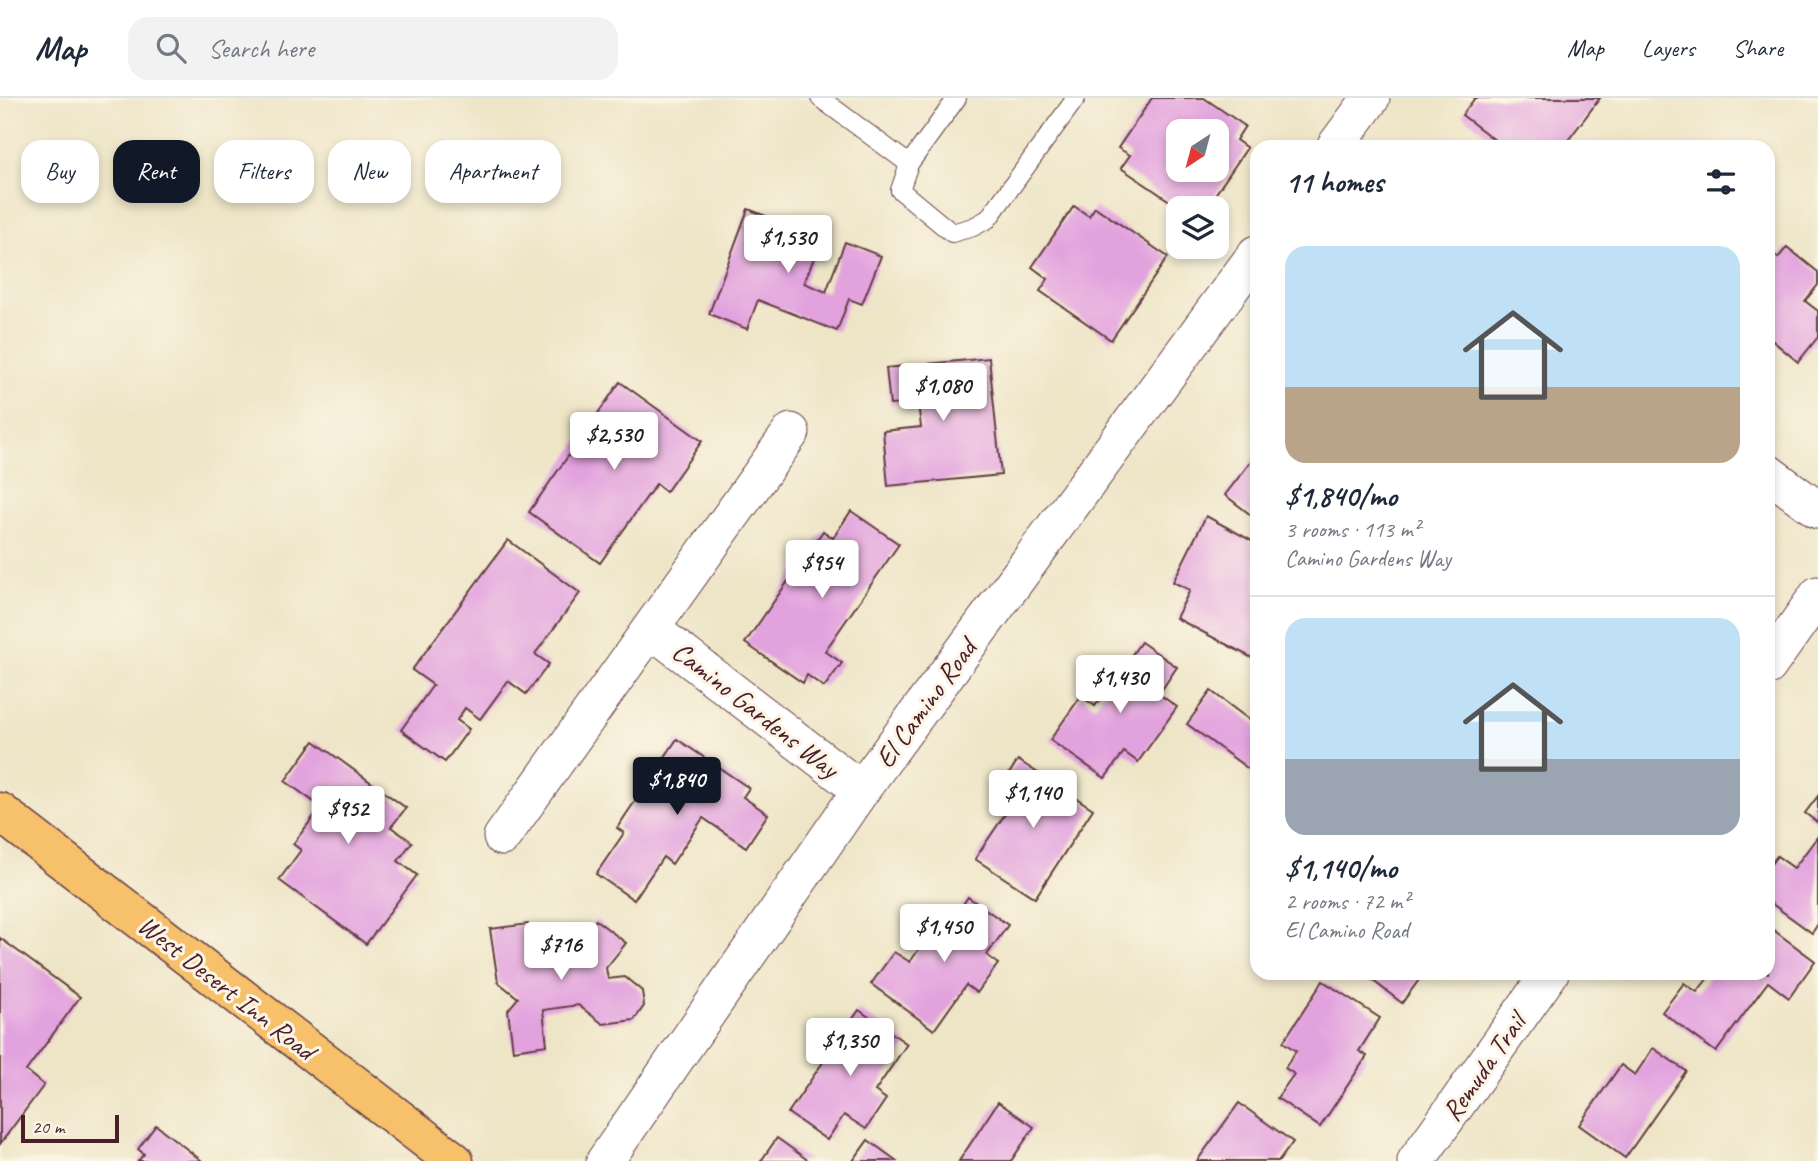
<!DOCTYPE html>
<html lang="en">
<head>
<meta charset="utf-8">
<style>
  :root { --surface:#fff; --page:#f2f2f3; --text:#1f2937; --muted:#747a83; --line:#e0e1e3; --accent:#111827 }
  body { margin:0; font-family:Caveat,sans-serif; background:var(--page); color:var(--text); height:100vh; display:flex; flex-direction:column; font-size:26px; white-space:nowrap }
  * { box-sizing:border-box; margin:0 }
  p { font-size:23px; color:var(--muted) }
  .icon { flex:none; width:38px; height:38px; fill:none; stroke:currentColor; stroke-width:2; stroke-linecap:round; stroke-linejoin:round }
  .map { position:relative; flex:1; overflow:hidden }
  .side { position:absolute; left:1250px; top:42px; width:525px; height:840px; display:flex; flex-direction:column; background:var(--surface); border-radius:21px; box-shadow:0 4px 10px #0003 }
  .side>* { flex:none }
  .hud { position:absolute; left:21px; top:42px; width:665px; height:63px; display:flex; gap:14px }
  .needle { width:46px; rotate:216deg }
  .fabs { position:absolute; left:1166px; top:21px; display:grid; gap:14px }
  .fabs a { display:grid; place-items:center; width:63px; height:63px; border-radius:14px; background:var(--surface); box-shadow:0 4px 10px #0003; font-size:35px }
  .scale { position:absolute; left:21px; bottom:18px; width:98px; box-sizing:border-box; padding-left:7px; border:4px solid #4a1f2b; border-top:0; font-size:19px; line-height:24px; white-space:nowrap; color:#4a1f2b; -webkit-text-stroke:5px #fcf5e5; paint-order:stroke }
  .price { position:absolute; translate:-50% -60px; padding:0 16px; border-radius:7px; background:#fff; color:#222; font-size:23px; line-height:46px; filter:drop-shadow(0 2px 4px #0008) }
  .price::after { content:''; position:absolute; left:50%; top:42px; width:21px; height:16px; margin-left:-10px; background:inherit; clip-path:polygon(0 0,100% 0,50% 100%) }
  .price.selected { background:var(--accent); color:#fff }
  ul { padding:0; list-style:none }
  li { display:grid; align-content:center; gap:14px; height:371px; padding:0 35px }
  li+li { border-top:2px solid var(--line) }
  li span { display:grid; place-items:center; height:217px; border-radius:21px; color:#555 }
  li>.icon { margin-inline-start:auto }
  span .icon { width:126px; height:126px; fill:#fffc; stroke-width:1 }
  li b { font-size:30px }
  h2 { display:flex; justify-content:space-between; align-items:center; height:84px; padding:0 35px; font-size:30px }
  .chip { padding:0 24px; border-radius:21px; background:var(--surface); box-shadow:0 4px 10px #0003; font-size:24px; line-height:63px }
  .chip.selected { background:var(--accent); color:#fff }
  header { display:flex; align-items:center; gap:42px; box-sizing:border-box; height:98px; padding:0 35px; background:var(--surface); border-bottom:2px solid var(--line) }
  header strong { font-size:33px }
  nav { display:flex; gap:38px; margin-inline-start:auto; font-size:24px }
  .search { width:490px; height:63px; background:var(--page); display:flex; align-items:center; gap:18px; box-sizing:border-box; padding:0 24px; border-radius:21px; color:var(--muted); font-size:26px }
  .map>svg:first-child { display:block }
  .building { fill:#e2a2de; fill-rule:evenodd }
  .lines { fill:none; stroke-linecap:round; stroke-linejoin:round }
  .lane-casing { stroke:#633d42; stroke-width:20 }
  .street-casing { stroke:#633d42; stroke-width:39 }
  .primary-casing { stroke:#633d42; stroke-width:41 }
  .lane { stroke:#fff; stroke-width:18 }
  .street { stroke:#fff; stroke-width:37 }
  .primary { stroke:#f7c06b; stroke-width:38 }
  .labels { text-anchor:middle; stroke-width:6; stroke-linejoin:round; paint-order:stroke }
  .street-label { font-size:28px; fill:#4a1f2b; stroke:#fcf5e5 }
</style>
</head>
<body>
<header>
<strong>Map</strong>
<div class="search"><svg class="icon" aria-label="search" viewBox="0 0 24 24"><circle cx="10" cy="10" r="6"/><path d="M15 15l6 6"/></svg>Search here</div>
<nav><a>Map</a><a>Layers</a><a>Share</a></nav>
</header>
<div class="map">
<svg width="1818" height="1063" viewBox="0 0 1818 1063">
  <rect width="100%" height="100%" fill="#fcf5e5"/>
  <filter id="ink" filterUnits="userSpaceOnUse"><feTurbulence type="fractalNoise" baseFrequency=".0143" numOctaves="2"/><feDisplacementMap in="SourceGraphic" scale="14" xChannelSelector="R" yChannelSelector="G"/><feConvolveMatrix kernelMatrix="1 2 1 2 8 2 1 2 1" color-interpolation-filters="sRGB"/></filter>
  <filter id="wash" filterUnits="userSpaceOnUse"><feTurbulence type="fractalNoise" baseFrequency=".00686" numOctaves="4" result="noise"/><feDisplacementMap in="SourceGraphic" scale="28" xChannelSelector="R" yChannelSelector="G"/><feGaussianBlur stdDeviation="1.57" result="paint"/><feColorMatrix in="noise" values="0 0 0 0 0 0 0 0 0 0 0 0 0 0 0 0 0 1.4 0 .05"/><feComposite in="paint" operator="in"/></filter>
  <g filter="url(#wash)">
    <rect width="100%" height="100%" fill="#eee5c7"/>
    <g id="blocks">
      <g class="building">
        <path d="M 1152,0 L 1204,0 L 1245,28 L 1236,42 L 1247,50 L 1206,110 L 1180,110 L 1121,70 L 1130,57 L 1118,50 ZM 1178,33 L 1216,33 L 1216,72 L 1178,72 Z"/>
        <polygon points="1475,0 1600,0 1563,49 1534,49 1528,44 1524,49 1504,49 1462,17"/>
        <polygon points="1074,108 1089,118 1095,109 1168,159 1111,242 1040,193 1048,181 1032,169"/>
        <polygon points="748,111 822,140 804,185 826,194 845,144 881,158 862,206 849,201 837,233 758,202 747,231 709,216"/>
        <polygon points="1787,149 1818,174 1818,187 1805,203 1818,213 1818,239 1798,264 1768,239 1768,151 1778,160"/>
        <polygon points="989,260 1001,377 888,388 883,333 921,329 918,305 890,307 886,270"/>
        <polygon points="620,284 702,343 666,394 656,386 600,465 529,414"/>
        <polygon points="1256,357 1256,421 1225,397"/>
        <polygon points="851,413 899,446 825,553 842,565 824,589 807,577 803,585 745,545 823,433 833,440"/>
        <polygon points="1206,418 1256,445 1256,562 1176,520 1190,492 1173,484"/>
        <polygon points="508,442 580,495 535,556 549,566 526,596 508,583 480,621 465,610 457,622 469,631 445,664 401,632 433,587 412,572"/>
        <polygon points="1141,544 1177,569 1159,596 1177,609 1138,664 1124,654 1105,680 1050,642 1081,598 1095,608"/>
        <polygon points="1211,593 1256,627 1256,671 1254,675 1187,626"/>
        <polygon points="677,641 749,690 743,699 768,716 746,749 703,720 672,766 663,759 634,802 596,776 624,735 617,730"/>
        <polygon points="314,643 406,710 391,729 412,744 398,763 417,777 366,846 279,782 301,752 293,746 321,709 285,683"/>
        <polygon points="1018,662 1093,711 1035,800 975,761 1015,701 999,691"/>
        <polygon points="1818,698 1818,725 1805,715"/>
        <polygon points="1818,738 1818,826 1812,835 1768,803 1768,770 1777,758 1794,770"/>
        <polygon points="968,799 1008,827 987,857 998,866 977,895 966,887 934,932 871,886 894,854 910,864 942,818 951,824"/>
        <polygon points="596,822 626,845 606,870 608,881 625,879 642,893 644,908 634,922 603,926 578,907 543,912 547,947 513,952 508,912 518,900 498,884 490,831 528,826 531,848 559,869"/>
        <polygon points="1768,828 1815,863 1789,900 1768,884 1716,954 1662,914 1684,885 1697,894 1712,875 1768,875"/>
        <polygon points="0,840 80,899 26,973 44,987 0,1046"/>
        <polygon points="1363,875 1424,875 1402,905"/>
        <polygon points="1323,883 1380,920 1359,953 1367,958 1320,1029 1277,1000 1294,976 1285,970 1296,953 1283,944"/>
        <polygon points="859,912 907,946 875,993 886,1001 866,1031 844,1017 827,1042 788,1015"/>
        <polygon points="1653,950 1686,973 1625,1060 1579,1027 1621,967 1635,977"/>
        <polygon points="998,1004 1034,1029 1011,1063 959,1063"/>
        <polygon points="1239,1005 1293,1044 1279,1063 1197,1063"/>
        <polygon points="156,1027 202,1063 138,1063 144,1056 138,1051"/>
        <polygon points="777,1040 809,1063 761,1063"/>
        <polygon points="868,1042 897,1063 853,1063"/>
      </g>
    </g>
  </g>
  <g filter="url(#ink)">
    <use href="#blocks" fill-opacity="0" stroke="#633d42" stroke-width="2"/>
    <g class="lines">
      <defs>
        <g id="lane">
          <polyline points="820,0 909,66 957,0"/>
          <polyline points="909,66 900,92 952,135 973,129 988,121 1076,0"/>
        </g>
        <g id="street">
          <polyline points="1335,49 1371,0"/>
          <polyline points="1768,375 1818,412"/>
          <polyline points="651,531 861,692"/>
          <polyline points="1768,568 1818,497"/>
          <polyline points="502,739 791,334"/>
          <polyline points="605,1063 861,692 1256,156"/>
          <polyline points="1416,1063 1550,875"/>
        </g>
        <polyline id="primary" points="0,714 454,1063"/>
      </defs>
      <use href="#lane" class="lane-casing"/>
      <use href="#street" class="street-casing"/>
      <use href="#primary" class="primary-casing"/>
      <use href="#lane" class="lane"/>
      <use href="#street" class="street"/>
      <use href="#primary" class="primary"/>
    </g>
  </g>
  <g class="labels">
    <g class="street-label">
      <text transform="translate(925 605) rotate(-54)" y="10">El Camino Road</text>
      <text transform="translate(756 611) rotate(38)" y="10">Camino Gardens Way</text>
      <text transform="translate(227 889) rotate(38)" y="10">West Desert Inn Road</text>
      <text transform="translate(1483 969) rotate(-55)" y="10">Remuda Trail</text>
    </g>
  </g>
</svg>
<div class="fabs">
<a><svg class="needle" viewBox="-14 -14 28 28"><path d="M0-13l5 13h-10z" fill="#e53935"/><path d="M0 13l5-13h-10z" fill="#747a83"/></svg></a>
<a><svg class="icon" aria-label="layers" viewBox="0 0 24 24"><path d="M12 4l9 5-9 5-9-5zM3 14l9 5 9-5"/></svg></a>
</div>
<div class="scale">20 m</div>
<b class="price" style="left:788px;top:177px">$1,530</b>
<b class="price" style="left:943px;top:325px">$1,080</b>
<b class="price" style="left:614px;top:374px">$2,530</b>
<b class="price" style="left:822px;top:502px">$954</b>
<b class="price" style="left:1120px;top:617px">$1,430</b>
<b class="price selected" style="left:677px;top:719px">$1,840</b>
<b class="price" style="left:1033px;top:732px">$1,140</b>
<b class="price" style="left:348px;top:748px">$952</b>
<b class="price" style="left:944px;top:866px">$1,450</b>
<b class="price" style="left:561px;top:884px">$716</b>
<b class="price" style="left:850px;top:980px">$1,350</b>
<div class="hud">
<a class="chip">Buy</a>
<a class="chip selected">Rent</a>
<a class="chip">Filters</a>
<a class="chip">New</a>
<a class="chip">Apartment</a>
</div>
<section class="side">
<h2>11 homes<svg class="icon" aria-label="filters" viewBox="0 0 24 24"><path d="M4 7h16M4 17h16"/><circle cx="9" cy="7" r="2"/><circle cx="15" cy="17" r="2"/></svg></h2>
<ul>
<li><span style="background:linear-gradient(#bfe0f5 65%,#b9a48a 0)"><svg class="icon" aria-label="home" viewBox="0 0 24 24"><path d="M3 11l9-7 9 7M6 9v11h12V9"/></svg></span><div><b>$1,840/mo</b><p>3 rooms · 113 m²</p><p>Camino Gardens Way</p></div></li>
<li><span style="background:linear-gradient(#bfe0f5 65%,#9aa5b1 0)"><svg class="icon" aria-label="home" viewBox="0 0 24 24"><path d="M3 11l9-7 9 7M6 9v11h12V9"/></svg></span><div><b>$1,140/mo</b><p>2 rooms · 72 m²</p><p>El Camino Road</p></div></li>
</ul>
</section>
</div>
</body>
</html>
